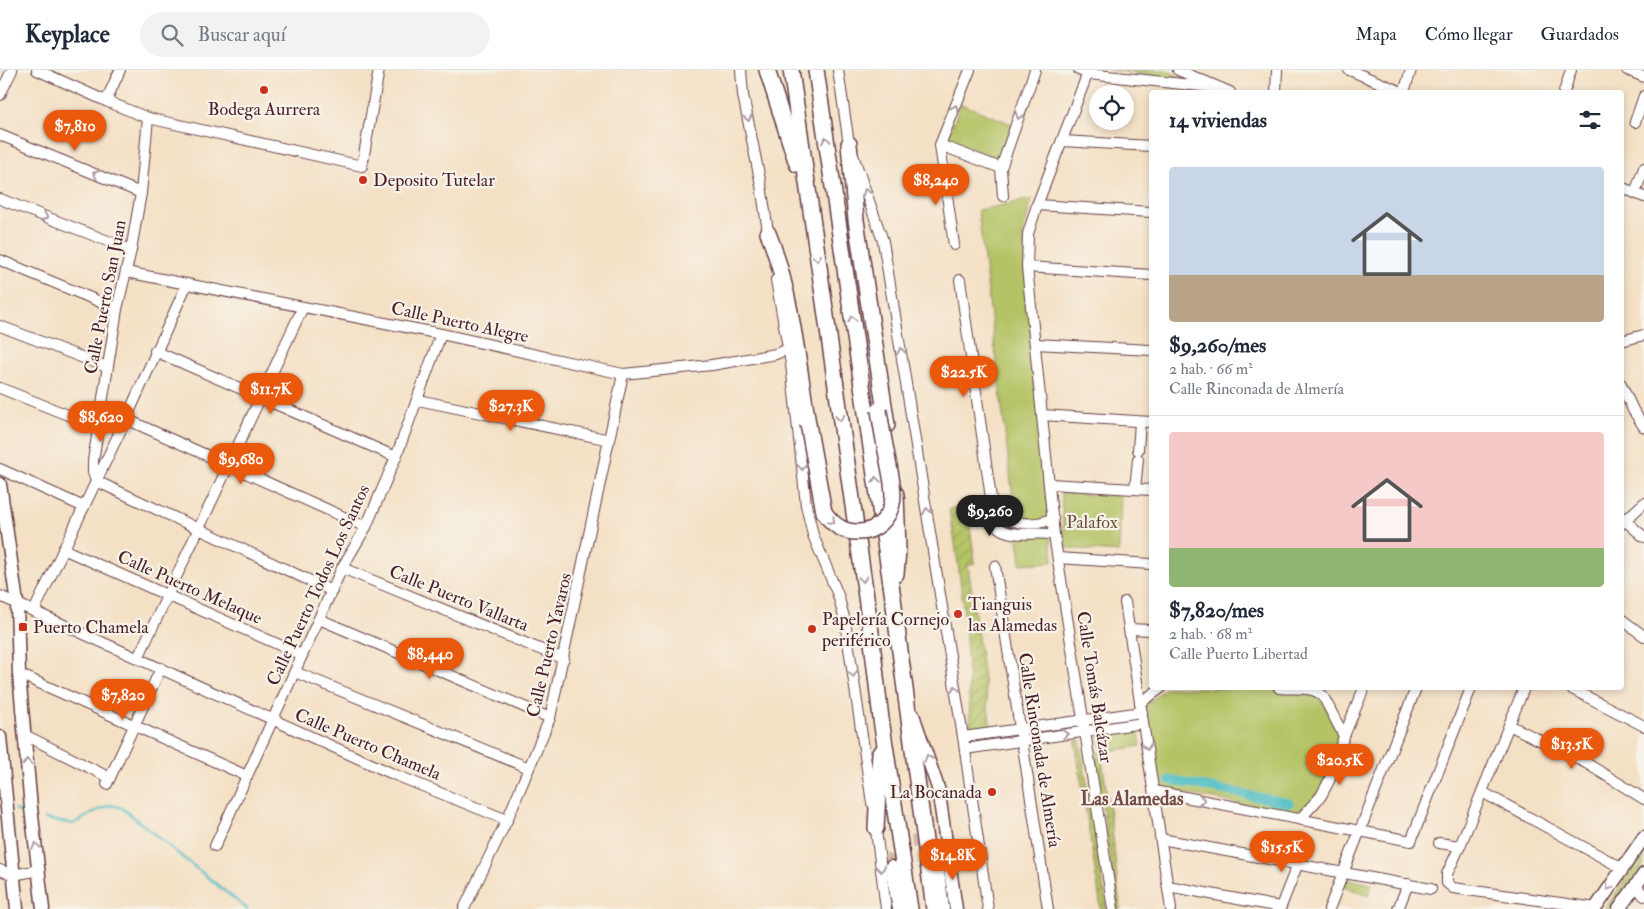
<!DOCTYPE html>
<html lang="es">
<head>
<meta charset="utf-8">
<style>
  :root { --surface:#fff; --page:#f2f2f3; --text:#1f2937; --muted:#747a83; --line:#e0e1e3; --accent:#ea580c }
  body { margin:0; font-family:"IM FELL Double Pica",serif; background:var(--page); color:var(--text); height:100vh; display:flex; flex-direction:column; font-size:19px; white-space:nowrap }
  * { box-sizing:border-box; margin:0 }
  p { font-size:16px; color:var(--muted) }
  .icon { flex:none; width:28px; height:28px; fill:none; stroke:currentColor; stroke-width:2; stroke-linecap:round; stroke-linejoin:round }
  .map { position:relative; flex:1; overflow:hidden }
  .panel { position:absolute; left:1149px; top:20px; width:475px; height:600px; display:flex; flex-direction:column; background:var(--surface); border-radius:5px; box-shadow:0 2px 8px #0003 }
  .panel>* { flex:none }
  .buttons { position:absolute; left:1089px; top:15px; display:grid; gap:10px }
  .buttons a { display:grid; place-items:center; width:45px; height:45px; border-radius:50%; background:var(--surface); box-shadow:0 2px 8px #0003; font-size:25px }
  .price { position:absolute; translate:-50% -42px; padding:0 11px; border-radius:18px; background:var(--accent); color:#fff; font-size:16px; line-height:32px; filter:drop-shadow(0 1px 2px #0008) }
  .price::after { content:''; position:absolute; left:50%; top:30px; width:15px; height:11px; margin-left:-8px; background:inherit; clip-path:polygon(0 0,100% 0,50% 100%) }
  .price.selected { background:#222; color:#fff }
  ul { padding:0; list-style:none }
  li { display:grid; align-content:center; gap:10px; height:265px; padding:0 20px }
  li+li { border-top:1px solid var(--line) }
  li span { display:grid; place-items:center; height:155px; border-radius:5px; color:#555 }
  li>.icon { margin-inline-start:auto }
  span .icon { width:90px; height:90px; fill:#fffc; stroke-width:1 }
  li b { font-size:21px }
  h2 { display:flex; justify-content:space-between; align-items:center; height:60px; padding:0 20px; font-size:21px }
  header { display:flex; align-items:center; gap:30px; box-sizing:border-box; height:70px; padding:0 25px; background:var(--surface); border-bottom:1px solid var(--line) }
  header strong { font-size:24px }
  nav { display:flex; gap:28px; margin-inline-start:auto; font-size:18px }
  .search { width:350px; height:45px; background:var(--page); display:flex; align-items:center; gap:12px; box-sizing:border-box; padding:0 18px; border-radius:28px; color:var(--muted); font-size:19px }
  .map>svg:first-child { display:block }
  .green { fill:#b4c365; stroke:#7f7148 }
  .garden { fill:url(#garden-furrows); stroke:#7f7148 }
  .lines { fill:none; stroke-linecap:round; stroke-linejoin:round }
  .stream { stroke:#4ebdc4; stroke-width:2.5 }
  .canal { stroke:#4ebdc4; stroke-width:9 }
  .major-tunnel { stroke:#d2b9a5; stroke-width:12; stroke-dasharray:12 6; stroke-linecap:butt }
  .minor-casing { stroke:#643c42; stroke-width:12 }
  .major-casing { stroke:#643c42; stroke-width:15 }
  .highway-casing { stroke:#643c42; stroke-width:18 }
  .minor { stroke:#fff; stroke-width:10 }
  .major { stroke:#fff; stroke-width:12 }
  .highway { stroke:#fff; stroke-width:15 }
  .highway-bridge-casing { stroke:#643c42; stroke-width:18; stroke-linecap:butt }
  .highway-bridge { stroke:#fff; stroke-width:15 }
  .oneway { stroke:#ae9aa0 }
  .poi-dot { fill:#c8321e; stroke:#f7f3e8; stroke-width:2 }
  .labels { text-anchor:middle; stroke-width:4.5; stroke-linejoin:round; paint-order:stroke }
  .poi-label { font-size:18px; fill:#4a1f2b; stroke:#f7f3e8; text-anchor:start }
  .street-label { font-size:18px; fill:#4a1f2b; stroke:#f7f3e8 }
  .park-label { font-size:18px; fill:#6a503c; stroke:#f7f3e8 }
  .neighbourhood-label { font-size:19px; font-weight:bold; fill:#764a48; stroke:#f7f3e8 }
</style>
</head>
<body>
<header>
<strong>Keyplace</strong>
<div class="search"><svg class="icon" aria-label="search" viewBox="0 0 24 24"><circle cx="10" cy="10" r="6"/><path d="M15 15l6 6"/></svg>Buscar aquí</div>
<nav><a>Mapa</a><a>Cómo llegar</a><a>Guardados</a></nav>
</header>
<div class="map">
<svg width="1644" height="839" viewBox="0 0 1644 839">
  <defs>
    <pattern id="garden-furrows" width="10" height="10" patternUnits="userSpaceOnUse" patternTransform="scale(1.25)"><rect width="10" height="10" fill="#b4c365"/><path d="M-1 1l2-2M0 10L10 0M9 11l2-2" fill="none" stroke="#9ca758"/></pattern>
  </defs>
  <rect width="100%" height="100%" fill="#f7f3e8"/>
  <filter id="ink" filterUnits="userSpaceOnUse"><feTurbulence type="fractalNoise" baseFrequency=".02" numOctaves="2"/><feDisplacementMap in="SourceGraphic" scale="10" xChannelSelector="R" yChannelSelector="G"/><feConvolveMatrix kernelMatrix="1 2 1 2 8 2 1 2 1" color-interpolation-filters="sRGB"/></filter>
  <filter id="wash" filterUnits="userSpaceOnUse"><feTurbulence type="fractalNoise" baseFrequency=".0096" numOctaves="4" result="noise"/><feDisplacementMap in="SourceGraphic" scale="20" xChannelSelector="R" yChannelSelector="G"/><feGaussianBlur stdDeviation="1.12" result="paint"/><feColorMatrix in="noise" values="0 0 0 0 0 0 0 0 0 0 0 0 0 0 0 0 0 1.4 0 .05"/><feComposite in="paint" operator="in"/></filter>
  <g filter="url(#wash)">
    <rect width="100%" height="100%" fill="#f4e0c4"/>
    <g class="green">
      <polygon points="1108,0 1165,0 1188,10"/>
      <polygon points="961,34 1012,54 999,89 947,69"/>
      <polygon points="1032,129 1023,164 1053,492 1021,494 978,140"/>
      <polygon points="1061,423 1121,426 1119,482 1065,478"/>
      <polygon points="1166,618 1271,618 1279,620 1315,622 1344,666 1334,697 1312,731 1294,744 1157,718 1146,635"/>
      <polygon points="1138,659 1141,676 1103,682 1100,666"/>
      <polygon points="1347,809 1372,814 1368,826 1344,816"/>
    </g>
    <g class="garden">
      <path d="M 967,435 L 975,493 L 968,495 L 991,659 L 970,662 C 969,587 963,512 949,439 Z"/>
      <polygon points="1080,670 1107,839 1101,839 1075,671"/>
      <polygon points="1101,682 1113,767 1120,839 1117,839 1095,683"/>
      <polygon points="1644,782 1644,795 1614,839 1605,839"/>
    </g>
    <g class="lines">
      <g class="stream">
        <polyline points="15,740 27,744"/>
        <polyline points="45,749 73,754 98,740 111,735 122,738 247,839"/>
      </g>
      <polyline class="canal" points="1169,710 1289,733"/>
    </g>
  </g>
  <g filter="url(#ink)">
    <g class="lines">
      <path class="major-tunnel" d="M 891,797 C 891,773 915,763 932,780"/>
      <defs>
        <g id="minor">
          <polyline points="37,0 106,31 148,48 362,96 379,0"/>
          <polyline points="741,0 743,25 761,115 769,169"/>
          <polyline points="838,0 849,74 883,171 963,667 988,839"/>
          <polyline points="1079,0 1088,4 1220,18"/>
          <polyline points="1089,0 1037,135 1028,164 1027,197 1054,465 1113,839"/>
          <polyline points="1178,0 1230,22"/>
          <polyline points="1349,0 1402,22"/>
          <polyline points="1627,0 1644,7"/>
          <polyline points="1276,22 1277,0"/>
          <polyline points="1404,22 1411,0"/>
          <polyline points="1564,22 1571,0"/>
          <polyline points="0,25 12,0"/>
          <polyline points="106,31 120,0"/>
          <polyline points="148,48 141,123 131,180 117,239 93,391 93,402 96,411 332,521"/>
          <polyline points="1635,52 1644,26"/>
          <polyline points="0,65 141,123"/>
          <polyline points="1062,71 1151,76"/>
          <polyline points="940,75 1001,98"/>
          <polyline points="1621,117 1644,127"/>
          <polyline points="1635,123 1644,98"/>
          <polyline points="1003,126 1001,98 1035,0"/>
          <polyline points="0,129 131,180"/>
          <polyline points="1037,135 1151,142"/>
          <polyline points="954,175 940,75 970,0"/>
          <polyline points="0,190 117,239"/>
          <polyline points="1027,197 1151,205"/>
          <polyline points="126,202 441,264 623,304 712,295 776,284 788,279"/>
          <polyline points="776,210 791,294 806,435 813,465 838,525 845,551 872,733"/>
          <path d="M 960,210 L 993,442 L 994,453 C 1008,471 1035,460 1054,465"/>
          <polyline points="0,256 107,297"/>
          <polyline points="1621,271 1644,265"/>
          <polyline points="1035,274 1151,280"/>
          <polyline points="155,281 396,387"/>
          <polyline points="1621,314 1633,340 1644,357"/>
          <polyline points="0,318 98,357"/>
          <polyline points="418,330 610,370"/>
          <polyline points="1042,345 1151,352"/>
          <polyline points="126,349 366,457"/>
          <polyline points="1138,380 1140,352"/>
          <polyline points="0,399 84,437"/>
          <polyline points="1050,414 1151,420"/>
          <polyline points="1135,419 1138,389"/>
          <path d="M 993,442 C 1010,453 1034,458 1053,448"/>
          <polyline points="1621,447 1644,467"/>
          <polyline points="1621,454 1644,433"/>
          <polyline points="63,479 302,585"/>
          <polyline points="1058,488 1151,494"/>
          <polyline points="995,496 1048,839"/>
          <polyline points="342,498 564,589"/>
          <polyline points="0,526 393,704 507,750"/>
          <polyline points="1125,532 1171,839"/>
          <polyline points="34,541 126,349 187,214"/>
          <polyline points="319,549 550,648"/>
          <polyline points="1621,549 1644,566"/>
          <polyline points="1129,559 1151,560"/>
          <polyline points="138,588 303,237"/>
          <polyline points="295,602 529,698"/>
          <polyline points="19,604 247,706"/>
          <path d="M 1279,618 C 1294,620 1311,615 1323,626 L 1344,666"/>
          <polyline points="1524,618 1460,776 1447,804 1447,813 1453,818 1596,838"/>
          <polyline points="1570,618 1644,656"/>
          <polyline points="1140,633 1161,618"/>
          <polyline points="1509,655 1586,693 1644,729"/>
          <polyline points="25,665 110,708"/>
          <polyline points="963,667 1142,642"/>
          <polyline points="965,679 1143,653"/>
          <polyline points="107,714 161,598"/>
          <polyline points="1154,721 1411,771 1471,618"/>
          <polyline points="1482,722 1622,798"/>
          <polyline points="1300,749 1321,726 1329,711 1344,666 1364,618"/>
          <polyline points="875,752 886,839"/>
          <polyline points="1161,769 1431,819"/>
          <polyline points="1439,773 1460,776"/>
          <polyline points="215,776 342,498 366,457 396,387 441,264"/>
          <polyline points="0,800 13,805 39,800"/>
          <polyline points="1636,815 1644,826"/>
          <polyline points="1168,816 1280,837"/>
          <polyline points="464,839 507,750 550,648 623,304"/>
          <polyline points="1280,839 1298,793"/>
          <polyline points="1329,839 1416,618"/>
          <polyline points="1398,839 1408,814"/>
        </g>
        <g id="major">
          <polyline points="0,414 17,533 19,604 31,738 43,839"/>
          <polyline points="913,645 938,718 956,839"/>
          <polyline points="0,667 17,839"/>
          <polyline points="936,787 943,839"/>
          <polyline points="891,797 899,839"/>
          <polyline points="1595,839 1644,767"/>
          <polyline points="1619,839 1644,804"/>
        </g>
        <g id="highway">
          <polyline points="767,0 797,94"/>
          <polyline points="791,0 870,555 881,649 910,839"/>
          <polyline points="816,0 893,528 934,839"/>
          <polyline points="849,74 856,150 887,355"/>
          <path d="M 768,163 C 791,220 798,293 808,354"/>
          <polyline points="896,424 898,480 896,504"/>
          <polyline points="876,758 880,683"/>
        </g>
      </defs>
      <use href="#minor" class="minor-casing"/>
      <use href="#major" class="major-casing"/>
      <use href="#highway" class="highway-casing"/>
      <use href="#minor" class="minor"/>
      <use href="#major" class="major"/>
      <use href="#highway" class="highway"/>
      <defs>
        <path id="highway-bridge" d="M 808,354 L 824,442 C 832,454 843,463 859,462 C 866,462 874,459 880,454 C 901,436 891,409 887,386 C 884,371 881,355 879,340"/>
      </defs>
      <use href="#highway-bridge" class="highway-bridge-casing"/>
      <use href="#highway-bridge" class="highway-bridge"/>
    </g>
    <defs><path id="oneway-chevron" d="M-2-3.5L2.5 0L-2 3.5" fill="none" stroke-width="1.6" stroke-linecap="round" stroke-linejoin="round" transform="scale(1.25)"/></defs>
    <g class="oneway">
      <use href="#oneway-chevron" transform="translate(955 38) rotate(-68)"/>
      <use href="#oneway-chevron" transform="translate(1019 46) rotate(109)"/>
      <use href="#oneway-chevron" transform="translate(748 48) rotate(79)"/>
      <use href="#oneway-chevron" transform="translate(826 70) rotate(-98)"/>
      <use href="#oneway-chevron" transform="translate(96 104) rotate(-158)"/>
      <use href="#oneway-chevron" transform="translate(866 122) rotate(-110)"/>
      <use href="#oneway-chevron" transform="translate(45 147) rotate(21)"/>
      <use href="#oneway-chevron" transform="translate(817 188) rotate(82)"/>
      <use href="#oneway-chevron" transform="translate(852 249) rotate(-98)"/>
      <use href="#oneway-chevron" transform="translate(901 281) rotate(-99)"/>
      <use href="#oneway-chevron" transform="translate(840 348) rotate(82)"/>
      <use href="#oneway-chevron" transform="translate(802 397) rotate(84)"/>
      <use href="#oneway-chevron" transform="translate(876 410) rotate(-98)"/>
      <use href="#oneway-chevron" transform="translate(927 441) rotate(-99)"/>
      <use href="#oneway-chevron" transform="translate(832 451) rotate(46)"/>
      <use href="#oneway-chevron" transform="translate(863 509) rotate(82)"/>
      <use href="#oneway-chevron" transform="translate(853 604) rotate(82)"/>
      <use href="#oneway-chevron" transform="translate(955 619) rotate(-99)"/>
      <use href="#oneway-chevron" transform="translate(1065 664) rotate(-8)"/>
      <use href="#oneway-chevron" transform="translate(1147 677) rotate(81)"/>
      <use href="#oneway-chevron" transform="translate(928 688) rotate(-109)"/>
      <use href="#oneway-chevron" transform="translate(27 692) rotate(-95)"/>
      <use href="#oneway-chevron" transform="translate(1202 730) rotate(11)"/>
      <use href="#oneway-chevron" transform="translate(36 776) rotate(-98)"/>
      <use href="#oneway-chevron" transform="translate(881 799) rotate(82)"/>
      <use href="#oneway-chevron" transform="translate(1609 817) rotate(124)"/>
    </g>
  </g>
  <g class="poi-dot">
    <circle cx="264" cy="20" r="5"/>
    <circle cx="363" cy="110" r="5"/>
    <circle cx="958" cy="544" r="5"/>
    <rect x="18" y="552" width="10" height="10" rx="2.5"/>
    <circle cx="812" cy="559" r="5"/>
    <circle cx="992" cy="722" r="5"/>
  </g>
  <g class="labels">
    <g class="poi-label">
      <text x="264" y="45" text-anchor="middle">Bodega Aurrera</text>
      <text x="373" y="116">Deposito Tutelar</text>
      <text x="968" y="540">Tianguis<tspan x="968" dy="21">las Alamedas</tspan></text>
      <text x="822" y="555">Papelería Cornejo<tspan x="822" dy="21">periférico</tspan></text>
      <text x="33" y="563">Puerto Chamela</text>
      <text x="982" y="728" text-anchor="end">La Bocanada</text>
    </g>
    <g class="street-label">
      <text transform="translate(105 227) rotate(-79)" y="6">Calle Puerto San Juan</text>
      <text transform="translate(460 252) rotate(12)" y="6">Calle Puerto Alegre</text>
      <text transform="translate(318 515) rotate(-65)" y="6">Calle Puerto Todos Los Santos</text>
      <text transform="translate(190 517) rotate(24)" y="6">Calle Puerto Melaque</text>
      <text transform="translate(459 528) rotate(22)" y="6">Calle Puerto Vallarta</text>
      <text transform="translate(549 575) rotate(-77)" y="6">Calle Puerto Yavaros</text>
      <text transform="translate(1095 617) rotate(81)" y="6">Calle Tomás Balcázar</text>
      <text transform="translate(368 674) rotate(23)" y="6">Calle Puerto Chamela</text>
      <text transform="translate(1040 680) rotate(81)" y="6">Calle Rinconada de Almería</text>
    </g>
    <g class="park-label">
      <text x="1092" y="458">Palafox</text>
    </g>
    <g class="neighbourhood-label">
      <text x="1132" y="735">Las Alamedas</text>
    </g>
  </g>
</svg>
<div class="buttons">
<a><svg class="icon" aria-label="locate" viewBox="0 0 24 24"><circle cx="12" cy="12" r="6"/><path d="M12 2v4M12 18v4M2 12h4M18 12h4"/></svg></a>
</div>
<b class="price" style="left:75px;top:82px">$7,810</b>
<b class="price" style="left:936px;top:136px">$8,240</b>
<b class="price" style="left:964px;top:328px">$22.5K</b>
<b class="price" style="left:271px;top:345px">$11.7K</b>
<b class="price" style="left:511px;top:362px">$27.3K</b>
<b class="price" style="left:101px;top:373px">$8,620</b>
<b class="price" style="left:241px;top:415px">$9,680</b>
<b class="price selected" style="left:990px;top:467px">$9,260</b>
<b class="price" style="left:430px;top:610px">$8,440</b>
<b class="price" style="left:123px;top:651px">$7,820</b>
<b class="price" style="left:1572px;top:700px">$13.5K</b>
<b class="price" style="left:1340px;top:716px">$20.5K</b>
<b class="price" style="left:1282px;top:803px">$15.5K</b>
<b class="price" style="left:953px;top:811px">$14.8K</b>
<section class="panel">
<h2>14 viviendas<svg class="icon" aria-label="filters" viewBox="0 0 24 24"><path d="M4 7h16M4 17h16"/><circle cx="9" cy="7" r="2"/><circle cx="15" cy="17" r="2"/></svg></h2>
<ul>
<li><span style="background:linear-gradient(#c9d6e8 70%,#b9a48a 0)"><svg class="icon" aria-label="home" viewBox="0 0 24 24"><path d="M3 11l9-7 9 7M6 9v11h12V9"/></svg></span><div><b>$9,260/mes</b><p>2 hab. · 66 m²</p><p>Calle Rinconada de Almería</p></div></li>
<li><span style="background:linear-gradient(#f6c9c9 75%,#8fb573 0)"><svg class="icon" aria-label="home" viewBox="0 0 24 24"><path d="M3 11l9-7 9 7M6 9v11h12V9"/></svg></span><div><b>$7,820/mes</b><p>2 hab. · 68 m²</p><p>Calle Puerto Libertad</p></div></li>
</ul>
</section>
</div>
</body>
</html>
